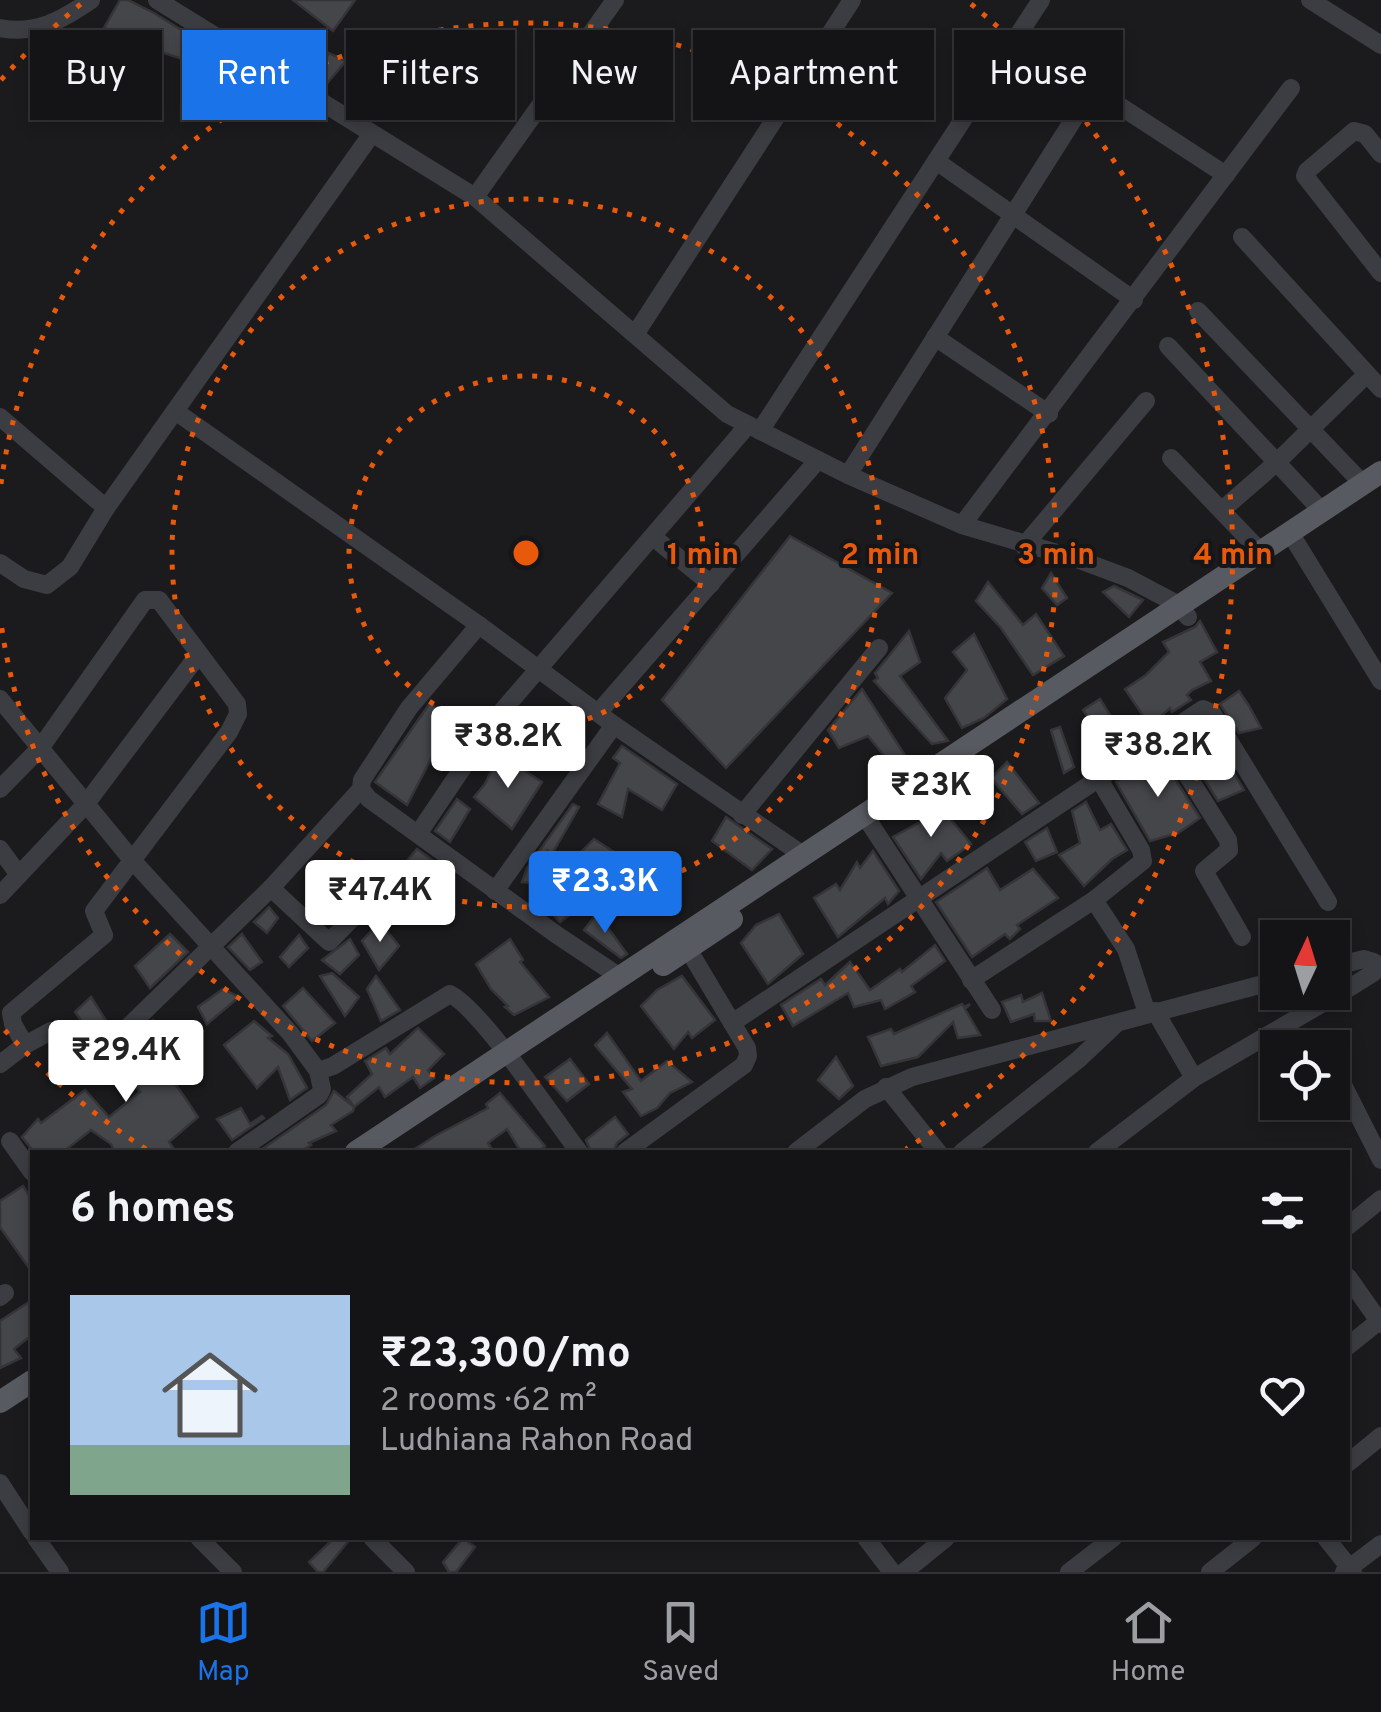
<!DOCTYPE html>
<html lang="en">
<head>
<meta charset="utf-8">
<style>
  :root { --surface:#141416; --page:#1d1d1f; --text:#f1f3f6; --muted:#9d9ea1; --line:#333335; --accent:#1a73e8 }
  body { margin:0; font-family:Overpass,sans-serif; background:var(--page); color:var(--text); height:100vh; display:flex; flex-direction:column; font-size:38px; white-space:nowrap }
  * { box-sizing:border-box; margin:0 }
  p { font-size:32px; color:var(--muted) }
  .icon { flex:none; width:55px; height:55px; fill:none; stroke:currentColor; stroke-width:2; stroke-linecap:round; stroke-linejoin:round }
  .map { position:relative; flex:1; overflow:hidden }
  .drawer { position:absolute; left:30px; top:1150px; width:1320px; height:390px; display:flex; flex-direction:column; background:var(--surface); border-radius:0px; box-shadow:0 5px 15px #0003,0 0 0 2px var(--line) }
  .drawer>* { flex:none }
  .banner { position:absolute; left:30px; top:30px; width:1322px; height:90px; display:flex; gap:20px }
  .needle { width:65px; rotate:4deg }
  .controls { position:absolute; left:1260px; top:920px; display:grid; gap:20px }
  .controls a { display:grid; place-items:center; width:90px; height:90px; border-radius:0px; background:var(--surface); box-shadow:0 5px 15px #0003,0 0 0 2px var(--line); font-size:50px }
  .price { position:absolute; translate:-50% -85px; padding:0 22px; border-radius:10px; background:#fff; color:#222; font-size:32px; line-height:65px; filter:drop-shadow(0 2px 5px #0008) }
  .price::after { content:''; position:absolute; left:50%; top:60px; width:30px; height:22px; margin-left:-15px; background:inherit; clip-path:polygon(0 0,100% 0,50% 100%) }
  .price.current { background:var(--accent); color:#fff }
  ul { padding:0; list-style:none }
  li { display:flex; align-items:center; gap:30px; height:250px; padding:0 40px }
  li+li { border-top:2px solid var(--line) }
  li span { display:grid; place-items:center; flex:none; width:280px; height:200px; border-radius:0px; color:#555 }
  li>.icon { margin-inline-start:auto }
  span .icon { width:120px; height:120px; fill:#fffc; stroke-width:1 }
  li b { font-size:42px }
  h2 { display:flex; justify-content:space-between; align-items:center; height:120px; padding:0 40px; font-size:42px }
  .chip { padding:0 35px; border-radius:0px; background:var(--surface); box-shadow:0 5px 15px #0003,0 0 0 2px var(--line); font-size:35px; line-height:90px }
  .chip.current { background:var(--accent); color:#fff }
  .dock { display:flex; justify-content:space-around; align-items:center; height:140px; border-top:2px solid var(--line); background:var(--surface); font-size:28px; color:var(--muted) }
  .dock a { display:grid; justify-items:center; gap:5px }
  .dock .current { color:var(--accent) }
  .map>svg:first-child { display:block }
  .building { fill:#45464a; stroke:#353539; stroke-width:2.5 }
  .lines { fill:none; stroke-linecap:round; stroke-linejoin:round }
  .minor { stroke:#3c3d42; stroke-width:18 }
  .major { stroke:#585a61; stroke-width:22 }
  .ring { fill:none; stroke:#e8590c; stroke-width:5; stroke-dasharray:5 10 }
  .centre { fill:#e8590c; stroke:#161618; stroke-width:5 }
  .ring-label { font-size:30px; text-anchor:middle; font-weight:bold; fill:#e8590c; stroke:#161618; stroke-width:8; stroke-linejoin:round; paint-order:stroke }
</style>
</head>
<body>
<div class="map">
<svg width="1381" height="1572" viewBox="0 0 1381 1572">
  <rect width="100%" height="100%" fill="#1b1b1d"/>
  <g class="building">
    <polygon points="120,0 128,0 154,13 186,33 183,40 208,47 205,51 219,60 217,64 259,84 249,101 238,98 211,78 181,63 183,59 142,46 120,32 119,35 104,28"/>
    <polygon points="293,0 355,0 333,31"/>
    <polygon points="281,31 294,40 291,44 325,60 329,53 346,61 324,87 315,83 311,81 315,75 291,68 284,64 280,54 269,47"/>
    <polygon points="790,536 892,593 726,768 662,700"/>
    <polygon points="1051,573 1067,598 1057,605 1042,588"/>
    <polygon points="988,582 1023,625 1036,614 1064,656 1033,675 1001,628 976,601"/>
    <polygon points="1114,586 1143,600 1129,617 1103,592"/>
    <polygon points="1200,621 1217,652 1200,662 1211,681 1192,690 1187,695 1191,700 1172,712 1170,708 1150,726 1125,689 1146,675 1169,652 1163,642 1195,627"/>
    <polygon points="909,631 920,662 900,676 948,741 932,744 874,681 878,678 875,673"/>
    <polygon points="974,634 1007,699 984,718 962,728 945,698 967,670 953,652"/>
    <polygon points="862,689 906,757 896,770 868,736 839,748 828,730"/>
    <polygon points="1239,691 1249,706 1261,728 1239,733 1220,704"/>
    <polygon points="1100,699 1126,741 1109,751 1083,710"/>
    <polygon points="430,703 457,725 450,732 446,730 407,805 375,782"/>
    <polygon points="1204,724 1244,790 1218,801 1180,740"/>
    <polygon points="1060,727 1074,767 1064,773 1051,730"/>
    <polygon points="622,746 677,784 662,810 628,789 622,817 598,804 620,763 613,758"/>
    <polygon points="499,754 542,782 512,829 474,797 485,784"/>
    <polygon points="1159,754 1200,818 1178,833 1150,841 1116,782 1133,771 1135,774"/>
    <polygon points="1007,762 1039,803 1022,814 991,778"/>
    <polygon points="457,799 470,809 450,842 435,831"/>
    <polygon points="937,802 971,844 947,861 941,853 921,879 893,837 922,821 915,817"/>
    <polygon points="1086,802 1100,830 1111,824 1127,850 1112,859 1084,886 1059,855 1080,843 1072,811"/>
    <polygon points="573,804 579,807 552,854 549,852 551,856 535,884 522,882 527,868"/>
    <polygon points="726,817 772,849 752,870 712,841"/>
    <polygon points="1047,828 1057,852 1036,861 1025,842"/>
    <polygon points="594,839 649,875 632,904 609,897 627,872 604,889 568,865"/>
    <polygon points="417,849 439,865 432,884 406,862"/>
    <polygon points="873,851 899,891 888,904 885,898 838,937 814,898 836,884 840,890 857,862 860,868"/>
    <polygon points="987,868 1000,890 1033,869 1058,898 1017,925 1020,929 1010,939 1005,934 972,957 936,902"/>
    <polygon points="561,871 584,904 560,922 544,905 569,889 546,886"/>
    <polygon points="269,907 278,918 267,933 254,922"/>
    <polygon points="597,913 627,954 621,958 584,930"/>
    <polygon points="779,914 803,954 768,984 741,943 756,925"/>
    <polygon points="380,922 399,946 379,970 362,941"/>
    <polygon points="170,934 188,952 150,988 135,966"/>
    <polygon points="242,934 262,962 250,970 228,947"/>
    <polygon points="299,935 308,948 289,967 280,957"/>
    <polygon points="350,939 359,955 340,974 322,960"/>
    <polygon points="510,939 523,960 520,962 549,997 514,1015 505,1007 508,1006 491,989 476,964"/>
    <polygon points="935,945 945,961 911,986 915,992 885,1009 881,1000 854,1007 848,993 793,1026 781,1005 821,979 825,985 850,962 870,990 900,969 902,972"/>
    <polygon points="332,973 359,997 345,1016 320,976"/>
    <polygon points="376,976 400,1010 381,1021 367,989"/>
    <polygon points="682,976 715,1020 692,1038 688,1032 674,1049 641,1006 657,990"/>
    <polygon points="303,988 335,1023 312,1041 283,1006"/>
    <polygon points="223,989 239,997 207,1024 198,1007"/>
    <polygon points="1042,993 1051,1021 1035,1021 1034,1014 1011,1022 1002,1002 1021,995 1023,1002"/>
    <polygon points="91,997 110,1027 96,1041 75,1012"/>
    <polygon points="962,1004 964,1007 970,1004 965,1009 980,1035 958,1038 953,1022 918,1057 881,1066 868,1037 891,1029 894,1034"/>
    <polygon points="153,1020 183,1055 164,1067 198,1117 169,1142 176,1152 115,1152 111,1144 91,1130 63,1152 34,1152 22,1137 38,1119 41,1123 85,1090 109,1117 140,1092 114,1058"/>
    <polygon points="254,1021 272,1036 268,1038 288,1054 307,1088 290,1100 278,1067 257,1088 224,1045"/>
    <polygon points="418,1028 444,1054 428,1070 434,1078 420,1088 413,1077 385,1097 379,1087 354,1107 347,1097 372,1074 365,1061 386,1048 390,1054"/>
    <polygon points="607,1033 641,1081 667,1061 692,1082 670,1093 657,1108 641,1116 623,1092 632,1089 595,1045"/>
    <polygon points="836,1057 853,1086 839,1099 818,1080"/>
    <polygon points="570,1059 589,1084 567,1101 545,1077"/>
    <polygon points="334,1091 354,1107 353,1111 331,1125 336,1131 309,1143 311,1145 300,1152 258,1152 326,1105"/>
    <polygon points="500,1093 545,1146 538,1152 521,1152 507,1129 488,1143 494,1152 410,1152 435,1136 488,1108 486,1104"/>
    <polygon points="241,1108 250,1124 262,1116 264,1118 232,1140 217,1119"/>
    <polygon points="615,1117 628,1134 617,1143 613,1152 591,1152 586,1140"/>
    <polygon points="23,1186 32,1200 32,1272 0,1227 0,1201"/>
    <polygon points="32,1300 32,1335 14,1349 21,1358 0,1368 0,1321"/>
    <polygon points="334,1538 351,1538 323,1572 318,1572 309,1562"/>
    <polygon points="463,1538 475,1547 456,1572 449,1572 443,1562"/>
  </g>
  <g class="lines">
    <g class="minor">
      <polyline points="157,0 475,197 727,414 848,475 962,525 1077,559 1128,578 1179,605 1188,617"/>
      <polyline points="1310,0 1381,45"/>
      <path d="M 0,28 C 36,35 62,20 91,0"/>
      <polyline points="1381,154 1365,134 1354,131 1307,171 1305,176 1381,273"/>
      <polyline points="936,161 1134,300"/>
      <polyline points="475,197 615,0"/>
      <polyline points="1242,237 1381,389"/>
      <polyline points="1198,311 1363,484"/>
      <polyline points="636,333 852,0"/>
      <polyline points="935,337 1049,414"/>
      <polyline points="1168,346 1322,511"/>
      <polyline points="175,411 479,625 614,725 803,855"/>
      <polyline points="0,417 106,508 371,135"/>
      <polyline points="760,431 1041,0"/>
      <polyline points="1171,458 1260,551"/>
      <polyline points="848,475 1089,95 1103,95 1226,175"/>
      <polyline points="1223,509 1276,463 1367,374"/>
      <polyline points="962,525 1291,88"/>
      <polyline points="1289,531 1381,681"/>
      <polyline points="653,537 711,584"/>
      <polyline points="1024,546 1146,401"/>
      <polyline points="0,563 24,579 47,585 70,567 106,508"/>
      <polyline points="479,625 409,708 362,780 361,789 369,799 557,935 620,977"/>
      <polyline points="0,699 133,861 290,1033 318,1071 322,1089 319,1095 237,1152"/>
      <polyline points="598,713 818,460"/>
      <polyline points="1162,735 1228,840 1229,850 1204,871 1242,937"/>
      <polyline points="0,789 41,747 145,600 159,600 237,704 238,714 229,732 94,911 104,935 11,1013 13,1024 25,1045 0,1064"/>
      <polyline points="742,815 879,648"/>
      <polyline points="865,816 992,1010"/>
      <polyline points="418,834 497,717 748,425"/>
      <polyline points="0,849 19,875"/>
      <polyline points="271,888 329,942 370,900"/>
      <polyline points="495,891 614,725"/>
      <polyline points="0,895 85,805 199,654"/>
      <polyline points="1094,900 1126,949 1147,1013"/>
      <polyline points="971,980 1094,900 1143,861 1141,850 1099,779"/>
      <polyline points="1155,1011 1194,1078"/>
      <polyline points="732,1023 1203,709 1212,713 1328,902"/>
      <polyline points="25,1045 51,1031 76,1066 90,1064 271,888 361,789"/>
      <polyline points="1332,1063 1381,1160"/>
      <path d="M 318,1071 L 333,1066 L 450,994 C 481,1009 554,1119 579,1152"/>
      <polyline points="886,1087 938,1152"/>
      <polyline points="10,1141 32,1172"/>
      <polyline points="625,1152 744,1065 748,1056 747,1048 688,949"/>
      <polyline points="796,1152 865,1099 912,1077 1278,980"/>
      <polyline points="962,1152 1079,1059 1115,1025"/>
      <polyline points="1097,1152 1194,1078 1354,985 1373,973 1376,968 1374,962 1364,959 1332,967"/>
      <polyline points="1348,1226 1381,1199"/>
      <polyline points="1348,1277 1381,1324"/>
      <polyline points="0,1297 5,1293"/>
      <polyline points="1348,1346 1379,1321"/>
      <polyline points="1348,1463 1381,1436"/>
      <polyline points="0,1483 32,1532"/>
      <polyline points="36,1538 60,1572"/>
      <polyline points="199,1538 233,1572"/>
      <polyline points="372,1538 406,1572"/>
      <polyline points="866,1538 892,1572"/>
      <polyline points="1326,1538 1353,1572"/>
      <polyline points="904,1572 946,1538"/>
      <polyline points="1069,1572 1113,1538"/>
      <polyline points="1210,1572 1253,1538"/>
      <polyline points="1344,1572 1381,1544"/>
    </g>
    <g class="major">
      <polyline points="663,965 732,919"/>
      <polyline points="356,1152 1381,472"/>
      <polyline points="0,1402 32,1381"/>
    </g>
  </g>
  <g class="ring">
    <circle cx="526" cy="553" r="177"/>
    <circle cx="526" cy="553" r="354"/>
    <path d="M1 484A530 530 0 1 1 1 622"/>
    <path d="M146 1149A707 707 0 0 1 1 1026M1 80A707 707 0 0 1 81 4M971 4A707 707 0 0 1 906 1149"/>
  </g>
  <circle cx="526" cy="553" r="15" class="centre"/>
  <g class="ring-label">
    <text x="703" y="564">1 min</text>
    <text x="880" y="564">2 min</text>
    <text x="1056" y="564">3 min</text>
    <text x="1233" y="564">4 min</text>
  </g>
</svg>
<div class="controls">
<a><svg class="needle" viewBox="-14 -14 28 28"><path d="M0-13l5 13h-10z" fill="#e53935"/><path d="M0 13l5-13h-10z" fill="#9d9ea1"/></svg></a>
<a><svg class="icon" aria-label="locate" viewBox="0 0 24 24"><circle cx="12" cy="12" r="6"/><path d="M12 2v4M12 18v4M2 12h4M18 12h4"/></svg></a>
</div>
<b class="price" style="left:508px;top:791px">₹38.2K</b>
<b class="price" style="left:1158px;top:800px">₹38.2K</b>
<b class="price" style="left:931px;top:840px">₹23K</b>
<b class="price current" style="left:605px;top:936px">₹23.3K</b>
<b class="price" style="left:380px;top:945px">₹47.4K</b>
<b class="price" style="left:126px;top:1105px">₹29.4K</b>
<div class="banner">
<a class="chip">Buy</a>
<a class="chip current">Rent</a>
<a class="chip">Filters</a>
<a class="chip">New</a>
<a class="chip">Apartment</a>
<a class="chip">House</a>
</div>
<section class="drawer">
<h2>6 homes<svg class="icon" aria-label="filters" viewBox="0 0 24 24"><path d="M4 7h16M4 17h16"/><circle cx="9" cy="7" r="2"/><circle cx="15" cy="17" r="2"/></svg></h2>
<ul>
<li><span style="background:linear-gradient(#a9c7e8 75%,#7fa58c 0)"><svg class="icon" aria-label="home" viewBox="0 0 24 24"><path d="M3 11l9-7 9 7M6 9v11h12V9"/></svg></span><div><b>₹23,300/mo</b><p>2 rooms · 62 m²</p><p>Ludhiana Rahon Road</p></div><svg class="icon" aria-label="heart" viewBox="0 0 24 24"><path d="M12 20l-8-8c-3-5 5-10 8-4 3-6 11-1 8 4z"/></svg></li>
</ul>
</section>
</div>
<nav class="dock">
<a class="current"><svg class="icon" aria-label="map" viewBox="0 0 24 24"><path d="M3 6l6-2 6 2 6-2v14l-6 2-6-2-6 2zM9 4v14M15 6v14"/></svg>Map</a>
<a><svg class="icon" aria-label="saved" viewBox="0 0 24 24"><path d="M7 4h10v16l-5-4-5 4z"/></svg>Saved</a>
<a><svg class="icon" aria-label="home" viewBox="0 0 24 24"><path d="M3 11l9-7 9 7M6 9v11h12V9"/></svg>Home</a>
</nav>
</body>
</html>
